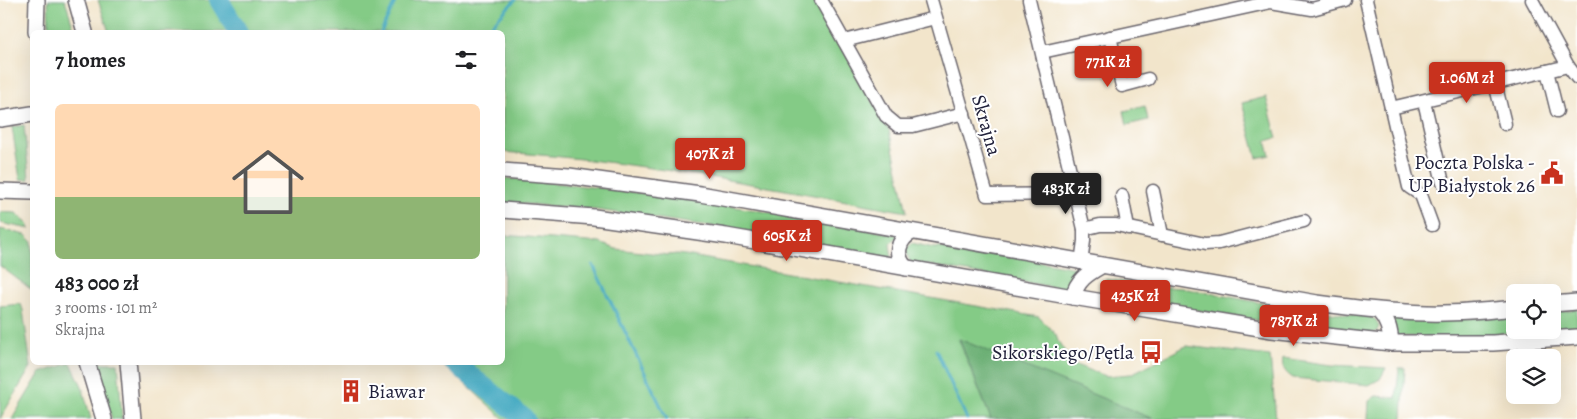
<!DOCTYPE html>
<html lang="en">
<head>
<meta charset="utf-8">
<style>
  :root { --surface:#fff; --page:#f6f6f6; --text:#202124; --muted:#757577; --accent:#c8321e }
  body { margin:0; font-family:Alegreya,serif; background:var(--page); color:var(--text); height:100vh; display:flex; flex-direction:column; font-size:19px; white-space:nowrap }
  * { box-sizing:border-box; margin:0 }
  p { font-size:16px; color:var(--muted) }
  .icon { flex:none; width:28px; height:28px; fill:none; stroke:currentColor; stroke-width:2; stroke-linecap:round; stroke-linejoin:round }
  .map { position:relative; flex:1; overflow:hidden }
  .details { position:absolute; left:30px; top:30px; width:475px; height:335px; display:flex; flex-direction:column; background:var(--surface); border-radius:8px; box-shadow:0 5px 20px #0002 }
  .details>* { flex:none }
  .controls { position:absolute; left:1506px; top:284px; display:grid; gap:10px }
  .controls a { display:grid; place-items:center; width:55px; height:55px; border-radius:8px; background:var(--surface); box-shadow:0 5px 20px #0002; font-size:25px }
  .price { position:absolute; translate:-50% -42px; padding:0 11px; border-radius:5px; background:var(--accent); color:#fff; font-size:16px; line-height:32px; filter:drop-shadow(0 1px 2px #0008) }
  .price::after { content:''; position:absolute; left:50%; top:30px; width:15px; height:11px; margin-left:-8px; background:inherit; clip-path:polygon(0 0,100% 0,50% 100%) }
  .price.selected { background:#222; color:#fff }
  ul { padding:0; list-style:none }
  li { display:grid; align-content:center; gap:10px; height:265px; padding:0 25px }
  li span { display:grid; place-items:center; height:155px; border-radius:8px; color:#555 }
  li>.icon { margin-inline-start:auto }
  span .icon { width:90px; height:90px; fill:#fffc; stroke-width:1 }
  li b { font-size:21px }
  h2 { display:flex; justify-content:space-between; align-items:center; height:60px; padding:0 25px; font-size:21px }
  .map>svg:first-child { display:block }
  .green { fill:#84cb86; stroke:#537660 }
  .forest { fill:#6baf73; stroke:#466857 }
  .lines { fill:none; stroke-linecap:round; stroke-linejoin:round }
  .stream { stroke:#40a7c0; stroke-width:3 }
  .river { stroke:#40a7c0; stroke-width:20 }
  .minor-casing { stroke:#6b666d; stroke-width:15 }
  .major-casing { stroke:#6b666d; stroke-width:18 }
  .minor { stroke:#fff; stroke-width:12 }
  .major { stroke:#fff; stroke-width:15 }
  .labels { text-anchor:middle; stroke-width:4; stroke-linejoin:round; paint-order:stroke }
  .street-label { font-size:20px; fill:#22223b; stroke:#fff }
  .poi-label { font-size:20px; fill:#22223b; stroke:#fff; text-anchor:end }
</style>
</head>
<body>
<div class="map">
<svg width="1577" height="419" viewBox="0 0 1577 419">
  <rect width="100%" height="100%" fill="#fff"/>
  <filter id="ink" filterUnits="userSpaceOnUse"><feTurbulence type="fractalNoise" baseFrequency=".02" numOctaves="2"/><feDisplacementMap in="SourceGraphic" scale="10" xChannelSelector="R" yChannelSelector="G"/><feConvolveMatrix kernelMatrix="1 2 1 2 8 2 1 2 1" color-interpolation-filters="sRGB"/></filter>
  <filter id="wash" filterUnits="userSpaceOnUse"><feTurbulence type="fractalNoise" baseFrequency=".0096" numOctaves="4" result="noise"/><feDisplacementMap in="SourceGraphic" scale="20" xChannelSelector="R" yChannelSelector="G"/><feGaussianBlur stdDeviation="1.12" result="paint"/><feColorMatrix in="noise" values="0 0 0 0 0 0 0 0 0 0 0 0 0 0 0 0 0 1.4 0 .05"/><feComposite in="paint" operator="in"/></filter>
  <g filter="url(#wash)">
    <rect width="100%" height="100%" fill="#f2e5cb"/>
    <g class="green">
      <polygon points="48,0 65,0 75,32 49,32"/>
      <path d="M 98,0 L 816,0 L 889,130 L 907,212 C 773,188 638,161 503,152 L 502,32 L 109,32 Z"/>
      <polygon points="1266,97 1277,138 1266,141 1270,155 1257,158 1242,103"/>
      <polygon points="1145,106 1148,120 1127,125 1124,111"/>
      <polygon points="24,125 29,178 28,180 20,179 12,127"/>
      <path d="M 502,178 C 635,189 768,211 899,235 L 890,244 L 892,258 L 746,231 L 597,210 L 503,202 Z"/>
      <polygon points="0,212 16,213 28,223 30,229 0,223"/>
      <polygon points="0,229 26,235 32,241 32,290 0,266"/>
      <polygon points="503,235 600,243 616,249 668,255 677,254 685,255 1039,317 1056,335 1058,341 1073,364 1106,376 1131,374 1186,346 1270,356 1276,419 1153,419 959,340 991,419 504,419 442,363 502,362"/>
      <polygon points="912,243 934,248 968,248 1086,270 1070,290 910,262 905,249"/>
      <polygon points="1106,279 1147,286 1182,288 1273,305 1371,317 1376,320 1379,327 1376,332 1371,334 1248,319 1104,294"/>
      <polygon points="21,304 23,310 31,367 0,419 0,306"/>
      <polygon points="1577,309 1577,327 1553,329 1553,312"/>
      <polygon points="1515,316 1515,330 1546,330 1441,338 1396,336 1393,318 1455,319"/>
      <path d="M 1283,358 L 1332,365 L 1386,368 L 1380,379 L 1369,385 L 1293,378 C 1285,373 1281,367 1283,358 Z"/>
      <polygon points="71,363 82,386 91,419 12,419 40,373"/>
      <polygon points="96,363 118,363 122,419 112,419"/>
      <polygon points="1399,368 1405,368 1402,419 1368,419 1369,401 1376,396 1396,398"/>
    </g>
    <polygon class="forest" points="959,339 1153,419 991,419"/>
    <g class="lines">
      <g class="stream">
        <polyline points="381,32 396,0"/>
        <polyline points="485,32 515,0"/>
        <polyline points="593,265 667,419"/>
        <polyline points="936,350 967,419"/>
      </g>
      <g class="river">
        <polyline points="219,0 238,32"/>
        <polyline points="453,362 525,419"/>
      </g>
    </g>
  </g>
  <g filter="url(#ink)">
    <g class="lines">
      <defs>
        <g id="minor">
          <polyline points="821,0 886,116 898,126 913,126 964,113"/>
          <polyline points="931,0 987,195 1075,194"/>
          <polyline points="1029,0 1084,229 1084,241 1081,263"/>
          <polyline points="1366,0 1391,108 1568,66 1532,0"/>
          <polyline points="1110,37 1122,86 1148,79"/>
          <polyline points="844,41 935,18"/>
          <polyline points="1042,52 1271,2 1312,9 1345,0"/>
          <polyline points="1568,66 1577,78"/>
          <polyline points="1547,71 1557,111"/>
          <polyline points="1495,83 1505,124"/>
          <polyline points="1424,101 1443,183"/>
          <polyline points="1391,108 1409,187 1421,195 1432,225"/>
          <polyline points="1153,191 1162,235"/>
          <polyline points="1122,196 1128,228"/>
          <polyline points="1084,229 1100,225 1116,225 1205,244 1219,243 1304,221"/>
        </g>
        <g id="major">
          <polyline points="76,0 85,32"/>
          <polyline points="36,32 37,0"/>
          <polyline points="0,119 32,114"/>
          <path d="M 502,171 L 569,176 L 700,194 L 1317,303 C 1353,308 1390,312 1427,313 C 1456,314 1486,311 1515,308"/>
          <polyline points="0,191 32,192"/>
          <polyline points="502,210 594,217 726,236 1073,297 1272,330 1391,343 1493,343 1577,337"/>
          <path d="M 906,268 C 894,256 897,240 912,232"/>
          <path d="M 1073,297 C 1077,280 1087,274 1101,266"/>
          <polyline points="1552,304 1577,302"/>
          <path d="M 1379,311 C 1388,321 1390,330 1391,343"/>
          <polyline points="87,362 104,419"/>
          <polyline points="128,362 133,419"/>
        </g>
      </defs>
      <use href="#minor" class="minor-casing"/>
      <use href="#major" class="major-casing"/>
      <use href="#minor" class="minor"/>
      <use href="#major" class="major"/>
    </g>
  </g>
  <defs>
    <symbol id="civic-bare" viewBox="-9 -9 18 18"><path d="M-.6-6.5H3V-4.5H.6V-3L4-1V1h2V6H-6V1h2V-1L-.6-3ZM-1.2 2.5V6h2.4V2.5Z" fill="#c8321e" stroke="#fff" stroke-width="2.5" paint-order="stroke"/></symbol>
    <symbol id="bus-bare" viewBox="-9 -9 18 18"><path d="M-5-6H5V4H4V6H2V4H-2V6H-4V4H-5ZM-3.5-4V0h7V-4ZM-3.5 1.2v1.5H-2V1.2ZM2 1.2v1.5H3.5V1.2Z" fill="#c8321e" stroke="#fff" stroke-width="2.5" paint-order="stroke"/></symbol>
    <symbol id="building-bare" viewBox="-9 -9 18 18"><path d="M-4-6H4V6H1V3H-1V6H-4ZM-2.5-4.3h1.7v1.8h-1.7ZM.8-4.3h1.7v1.8H.8ZM-2.5-1h1.7V.8h-1.7ZM.8-1h1.7V.8H.8Z" fill="#c8321e" stroke="#fff" stroke-width="2.5" paint-order="stroke"/></symbol>
  </defs>
  <g fill-rule="evenodd">
    <use href="#civic-bare" x="1536" y="157" width="32" height="32"/>
    <use href="#bus-bare" x="1135" y="336" width="32" height="32"/>
    <use href="#building-bare" x="335" y="375" width="32" height="32"/>
  </g>
  <g class="labels">
    <g class="street-label">
      <text transform="translate(987 125) rotate(74)" y="7">Skrajna</text>
    </g>
    <g class="poi-label">
      <text x="1535" y="169">Poczta Polska -<tspan x="1535" dy="23">UP Białystok 26</tspan></text>
      <text x="1134" y="359">Sikorskiego/Pętla</text>
      <text x="368" y="398" text-anchor="start">Biawar</text>
    </g>
  </g>
</svg>
<div class="controls">
<a><svg class="icon" aria-label="locate" viewBox="0 0 24 24"><circle cx="12" cy="12" r="6"/><path d="M12 2v4M12 18v4M2 12h4M18 12h4"/></svg></a>
<a><svg class="icon" aria-label="layers" viewBox="0 0 24 24"><path d="M12 4l9 5-9 5-9-5zM3 14l9 5 9-5"/></svg></a>
</div>
<b class="price" style="left:1108px;top:88px">771K zł</b>
<b class="price" style="left:1467px;top:104px">1.06M zł</b>
<b class="price" style="left:710px;top:180px">407K zł</b>
<b class="price selected" style="left:1066px;top:215px">483K zł</b>
<b class="price" style="left:787px;top:262px">605K zł</b>
<b class="price" style="left:1135px;top:322px">425K zł</b>
<b class="price" style="left:1294px;top:347px">787K zł</b>
<section class="details">
<h2>7 homes<svg class="icon" aria-label="filters" viewBox="0 0 24 24"><path d="M4 7h16M4 17h16"/><circle cx="9" cy="7" r="2"/><circle cx="15" cy="17" r="2"/></svg></h2>
<ul>
<li><span style="background:linear-gradient(#ffd9b3 60%,#8fb573 0)"><svg class="icon" aria-label="home" viewBox="0 0 24 24"><path d="M3 11l9-7 9 7M6 9v11h12V9"/></svg></span><div><b>483 000 zł</b><p>3 rooms · 101 m²</p><p>Skrajna</p></div></li>
</ul>
</section>
</div>
</body>
</html>
